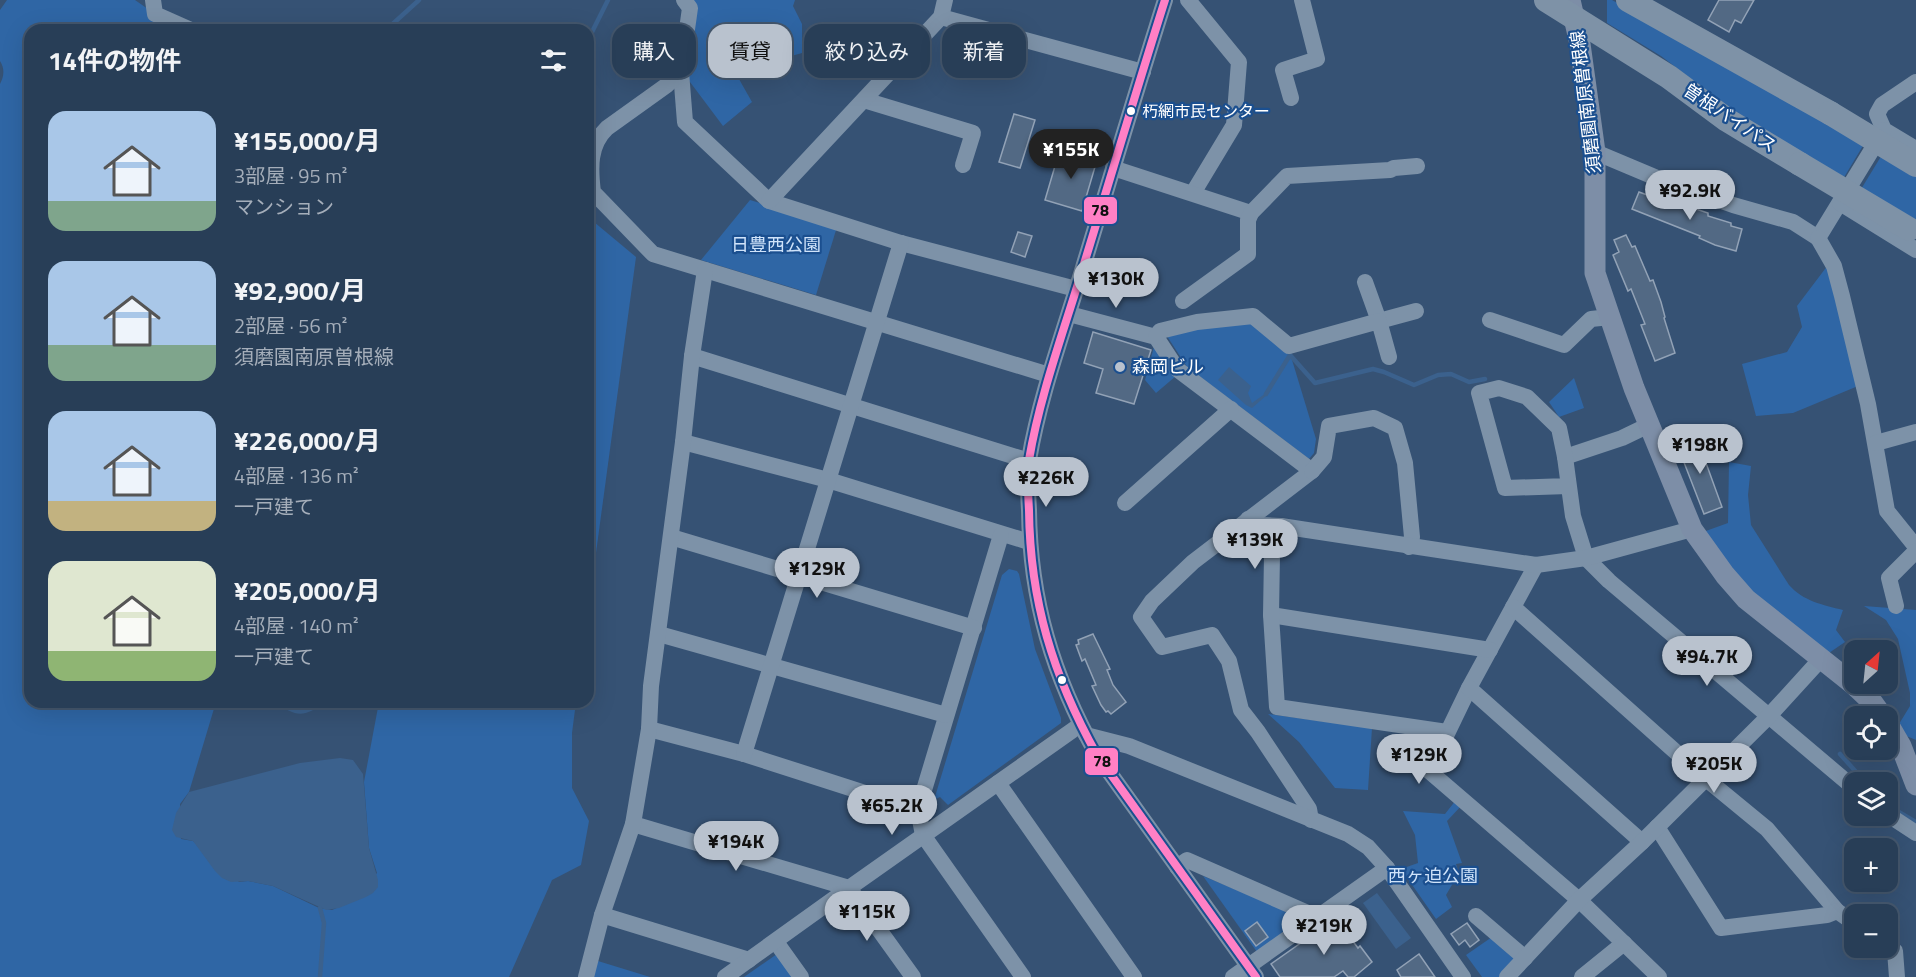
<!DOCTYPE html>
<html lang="ja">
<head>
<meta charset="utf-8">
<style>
  :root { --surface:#283e57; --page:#344961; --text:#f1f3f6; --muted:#a5aeba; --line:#44576d; --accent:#b9c2ce }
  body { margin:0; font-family:"Titillium Web","Noto Sans JP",sans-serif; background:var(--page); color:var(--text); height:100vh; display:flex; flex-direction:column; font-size:22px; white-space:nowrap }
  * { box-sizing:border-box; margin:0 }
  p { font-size:20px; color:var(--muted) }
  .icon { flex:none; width:33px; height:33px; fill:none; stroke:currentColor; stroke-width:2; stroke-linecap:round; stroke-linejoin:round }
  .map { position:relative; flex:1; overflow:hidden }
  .panel { position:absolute; left:24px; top:24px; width:570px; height:684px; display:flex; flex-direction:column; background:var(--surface); border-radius:18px; box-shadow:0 6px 24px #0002,0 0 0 2px var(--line) }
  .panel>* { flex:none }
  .banner { position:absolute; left:612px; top:24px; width:570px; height:54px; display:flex; gap:12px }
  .needle { width:39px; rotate:27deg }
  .controls { position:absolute; left:1844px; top:640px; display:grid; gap:12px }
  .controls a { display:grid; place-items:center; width:54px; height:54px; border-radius:12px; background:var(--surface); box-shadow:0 6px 24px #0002,0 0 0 2px var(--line); font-size:30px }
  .price { position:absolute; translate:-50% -51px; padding:0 14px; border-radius:21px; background:var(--accent); color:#111; font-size:20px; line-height:39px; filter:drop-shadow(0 2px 3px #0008) }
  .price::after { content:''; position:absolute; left:50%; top:36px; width:18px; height:14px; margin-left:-9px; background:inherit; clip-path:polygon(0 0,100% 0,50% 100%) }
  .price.selected { background:#222; color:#fff }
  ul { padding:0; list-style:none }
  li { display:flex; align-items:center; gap:18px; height:150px; padding:0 24px }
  li span { display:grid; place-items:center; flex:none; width:168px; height:120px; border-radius:18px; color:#555 }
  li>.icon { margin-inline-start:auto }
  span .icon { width:72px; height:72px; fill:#fffc; stroke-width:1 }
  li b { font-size:26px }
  h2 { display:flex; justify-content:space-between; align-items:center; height:72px; padding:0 24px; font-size:26px }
  .tag { padding:0 21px; border-radius:18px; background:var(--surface); box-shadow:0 6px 24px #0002,0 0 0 2px var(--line); font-size:21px; line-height:54px }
  .tag.selected { background:var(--accent); color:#111 }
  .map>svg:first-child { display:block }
  .green { fill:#2f66a5 }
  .water { fill:#3b618d }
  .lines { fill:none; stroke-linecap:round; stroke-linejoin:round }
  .stream { stroke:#3b618d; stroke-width:4.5 }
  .building { fill:#526984; stroke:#92a2b6; stroke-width:1.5 }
  .minor { stroke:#7d92a8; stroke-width:16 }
  .major { stroke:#7d8ea7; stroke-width:21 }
  .highway { stroke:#7e92a7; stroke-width:24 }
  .highway-bridge { stroke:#7e92a7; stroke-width:24 }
  .bus-1-casing { stroke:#1b4f8f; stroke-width:12 }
  .bus-1 { stroke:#ff80c5; stroke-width:8 }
  .bus-dot { fill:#fff; stroke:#1b4f8f; stroke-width:2 }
  .poi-dot { fill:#b9c2ce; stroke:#1b4f8f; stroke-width:2 }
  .labels { text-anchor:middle; stroke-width:4.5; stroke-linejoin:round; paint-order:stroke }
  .bus-label { font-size:16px; fill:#fff; stroke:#1b4f8f; text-anchor:start }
  .street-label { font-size:18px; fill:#fff; stroke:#1b4f8f }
  .park-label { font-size:18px; fill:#cfe3fa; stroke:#1b4f8f }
  .poi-label { font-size:18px; fill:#fff; stroke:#1b4f8f; text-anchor:start }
  .line-badge { stroke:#1b4f8f; stroke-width:2 }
  .pale-badge-label { font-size:16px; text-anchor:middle; font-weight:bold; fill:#111 }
</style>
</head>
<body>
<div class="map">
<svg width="1916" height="977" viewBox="0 0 1916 977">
  <rect width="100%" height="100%" fill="#365274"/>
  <g class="green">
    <path d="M 7,0 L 135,0 L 178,30 L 30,30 L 30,702 L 216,702 L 189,792 L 180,804 L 181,839 L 193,841 L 239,882 L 248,881 L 273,886 L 319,908 L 332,910 L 351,902 L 377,873 L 369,848 L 364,782 L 379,702 L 576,702 L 572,733 L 572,788 L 589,821 L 581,865 L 552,880 L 509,977 L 0,977 L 0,84 C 4,76 5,69 0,61 L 0,10 Z"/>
    <polygon points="683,0 795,0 793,6 802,24 802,53 735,72 752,102 723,126 678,66"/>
    <polygon points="1607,0 1612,0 1775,91 1864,144 1843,179 1733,111 1661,56 1607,23"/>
    <polygon points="1891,140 1916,155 1916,222 1852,204"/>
    <polygon points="750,200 837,227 816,295 701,260"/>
    <polygon points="588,217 636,257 588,612"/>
    <polygon points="1828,265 1858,386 1793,413 1756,416 1742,364 1787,352 1802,327 1797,306"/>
    <polygon points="1249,320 1289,350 1316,439 1314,453 1309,459 1187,367 1165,333"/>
    <polygon points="1155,343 1176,376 1156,393 1145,380"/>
    <polygon points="1574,378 1584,408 1559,417 1549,402"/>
    <path d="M 1729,462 L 1751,466 L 1748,495 L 1751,525 L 1789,585 C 1803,601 1823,605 1843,610 L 1836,630 L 1845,642 L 1826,655 L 1746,587 L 1703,532 L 1728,523 Z"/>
    <polygon points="1009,569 1017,571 1019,574 1035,649 1061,718 1061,723 948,805 940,797 934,800 1002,575"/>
    <polygon points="1864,606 1916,610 1916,740 1904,735 1899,724 1910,706 1910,693 1898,639 1886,620"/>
    <polygon points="1268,714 1372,728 1368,790 1335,788 1299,742"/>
    <polygon points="1456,800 1462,805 1447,821 1462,863 1456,864 1459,873 1446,895 1452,907 1436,919 1401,869 1418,863 1415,835 1403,811 1445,814"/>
    <polygon points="1203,876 1300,916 1300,920 1257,952"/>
    <polygon points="1492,937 1518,960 1501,977 1482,977 1466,955"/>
    <polygon points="777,954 794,977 744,977"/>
    <polygon points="598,961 650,977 593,977"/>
  </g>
  <g class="water">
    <polygon points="1229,367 1251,386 1248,393 1252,403 1266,393 1267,395 1252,408 1246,405 1218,380"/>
    <path d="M 276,702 L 325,702 C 305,717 296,718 276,702 Z"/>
    <polygon points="340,758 353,760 363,774 369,848 378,880 378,887 373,893 366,897 339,908 326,910 273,886 248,881 231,882 222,878 215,871 193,841 176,837 172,830 176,813 189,792 300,763"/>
    <polygon points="1377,893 1411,938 1396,949 1363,903"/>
  </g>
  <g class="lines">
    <g class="stream">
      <polyline points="386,30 419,0"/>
      <polyline points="588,40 608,0"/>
      <polyline points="1266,394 1290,355 1315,383 1373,369 1384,372 1414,385 1438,375 1451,374 1469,382 1485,379"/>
      <polyline points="1840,754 1866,783"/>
      <polyline points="1887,805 1916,822"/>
      <polyline points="320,908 324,923 320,977"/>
    </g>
  </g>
  <g class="building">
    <polygon points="1719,0 1754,0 1741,23 1735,20 1729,32 1708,20"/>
    <polygon points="1014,114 1035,120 1020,168 999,162"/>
    <polygon points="1060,149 1097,160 1082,211 1045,200"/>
    <polygon points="1639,192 1672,204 1673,202 1697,207 1696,209 1708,213 1708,216 1731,223 1731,226 1742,229 1736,251 1715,245 1699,238 1700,236 1632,209"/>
    <polygon points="1018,232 1032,236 1025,257 1011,252"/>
    <polygon points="1626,235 1632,247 1635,246 1650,281 1653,280 1661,302 1665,317 1664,318 1675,353 1655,361 1641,325 1645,324 1631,289 1628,291 1613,255 1619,252 1614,240"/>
    <polygon points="1093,332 1151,350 1134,404 1096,393 1103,369 1084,363"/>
    <polygon points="1703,437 1708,450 1702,452 1722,507 1704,514 1678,447"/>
    <polygon points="1093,634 1110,669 1107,670 1113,685 1126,702 1111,714 1108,711 1106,712 1101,705 1092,686 1096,685 1085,659 1082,661 1076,645 1079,644 1078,640"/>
    <polygon points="1332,921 1339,930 1343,928 1358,948 1360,946 1372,962 1354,977 1348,977 1343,971 1334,977 1280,977 1271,964"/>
    <polygon points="1257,922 1268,937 1256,946 1245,931"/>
    <polygon points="1467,923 1479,940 1470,947 1465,940 1459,945 1451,934"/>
    <polygon points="1419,954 1435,977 1401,977 1397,970"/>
  </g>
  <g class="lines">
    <g class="minor">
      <polyline points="153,0 155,14 191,30"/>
      <polyline points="684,0 690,8 681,72 685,122 769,201 901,243 1076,289"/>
      <path d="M 1165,0 C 1137,88 1111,176 1084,264 C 1065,328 1040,394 1029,460 C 1027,476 1028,494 1029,510 C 1030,601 1053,676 1097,755 L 1256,977"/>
      <polyline points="1188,0 1239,62 1234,125 1193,193"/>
      <polyline points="941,17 1143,72"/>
      <path d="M 681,72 L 667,85 L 607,128 C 589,145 590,168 593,192 L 653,254 L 1049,375"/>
      <polyline points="1916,82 1882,105 1877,114 1884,130 1916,149"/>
      <polyline points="1291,98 1283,70 1317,59 1302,0"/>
      <polyline points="864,100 973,133 963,165"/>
      <polyline points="1595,152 1664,181 1733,205 1793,222 1818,238 1884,130"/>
      <polyline points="1113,168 1251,213"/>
      <polyline points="769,201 941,17 945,0"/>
      <polyline points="1840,203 1916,250"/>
      <polyline points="1818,238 1834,266 1842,296 1868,404 1887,511 1916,547"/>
      <polyline points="1365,282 1379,321 1416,311"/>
      <polyline points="1183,301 1248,254 1248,220 1251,213 1287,176 1390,170 1394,168 1417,166"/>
      <polyline points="1069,314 1156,337 1177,369 1312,471 1193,562 1152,601 1141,617 1162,647 1212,635 1229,661 1241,710 1258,732 1309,809 1311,820"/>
      <polyline points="1490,320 1564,345 1591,319 1610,317"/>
      <polyline points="1156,337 1160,331 1197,322 1253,316 1289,346 1379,321 1389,357"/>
      <polyline points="692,356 1029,461"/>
      <polyline points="683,442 828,480 1029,542"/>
      <polyline points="1876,443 1916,432"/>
      <polyline points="1565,457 1622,438 1649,425"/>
      <polyline points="1312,471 1324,457 1329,426 1374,418 1395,428 1405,463 1412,537 1409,547"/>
      <polyline points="1568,486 1505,488 1479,393 1499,388 1527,397 1559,428 1565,457 1573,516 1586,558 1609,581 1854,788"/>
      <polyline points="1125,503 1231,409"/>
      <polyline points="1248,519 1262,525 1281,526"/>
      <polyline points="1001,535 918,810 923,835 1023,977"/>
      <polyline points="671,537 974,628"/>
      <polyline points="1536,565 1469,688 1429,771 1579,900 1659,977"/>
      <polyline points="1896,606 1889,578 1916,551"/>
      <polyline points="1513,607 1705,778 1767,829 1837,911 1854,923"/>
      <polyline points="1271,615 1490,650"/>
      <polyline points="659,634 946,715"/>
      <polyline points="1469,688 1642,842"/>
      <polyline points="649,729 744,754 918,810"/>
      <polyline points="1447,732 1277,707 1271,615 1272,555 1281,526 1536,565 1586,558 1692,529"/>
      <polyline points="1086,735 1129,746 1348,834 1368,847 1387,868 1463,977"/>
      <polyline points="744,754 901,243"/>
      <polyline points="998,783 1134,977"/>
      <polyline points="1887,814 1916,833"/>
      <polyline points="633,824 849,888 913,977"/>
      <polyline points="1657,827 1721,928 1827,915 1837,911"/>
      <polyline points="1177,867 1187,860 1317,917"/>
      <polyline points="602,915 749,960"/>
      <polyline points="1476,916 1525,958"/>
      <polyline points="776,942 801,977"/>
      <polyline points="1887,945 1895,951 1897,977"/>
      <polyline points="586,977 602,915 633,824 649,729 651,686 683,442 692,356 705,270"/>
      <polyline points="725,977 849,888 1080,725"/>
      <polyline points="1233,977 1387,868"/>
      <polyline points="1507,977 1579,900 1642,842 1768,717 1820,660"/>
      <polyline points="1582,977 1624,943"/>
    </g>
    <g class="major">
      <polyline points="1570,0 1580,44 1595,152 1595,273 1634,388 1692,529 1725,575 1746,599 1853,684 1873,703 1883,717"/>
      <polyline points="1887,722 1901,746 1916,785"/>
    </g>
    <g class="highway">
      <polyline points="1546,0 1669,77 1727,120 1800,164"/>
      <polyline points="1628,0 1830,113"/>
    </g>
    <g class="highway-bridge">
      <polyline points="1830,113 1916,165"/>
      <polyline points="1800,164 1909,229"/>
    </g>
    <defs>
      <path id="bus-1" d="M 1165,0 C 1137,88 1111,176 1084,264 C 1065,328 1040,394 1029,460 C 1027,476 1028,494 1029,510 C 1030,601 1053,676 1097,755 L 1256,977"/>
    </defs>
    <use href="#bus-1" class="bus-1-casing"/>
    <use href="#bus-1" class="bus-1"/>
  </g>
  <g class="bus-dot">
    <circle cx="1131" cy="111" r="5"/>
    <circle cx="1062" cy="680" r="5"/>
  </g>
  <circle class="poi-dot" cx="1120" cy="367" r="6"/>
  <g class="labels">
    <g class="bus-label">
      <text x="1142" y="117">朽網市民センター</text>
    </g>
    <g class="street-label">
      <text transform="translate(1586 102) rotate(-97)" y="6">須磨園南原曽根線</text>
      <text transform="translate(1730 118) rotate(34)" y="6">曽根バイパス</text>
    </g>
    <g class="park-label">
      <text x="776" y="251">日豊西公園</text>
      <text x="1433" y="882">西ヶ迫公園</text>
    </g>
    <g class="poi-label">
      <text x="1132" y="373">森岡ビル</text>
    </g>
  </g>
  <g class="line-badge">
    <rect x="1083" y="196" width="35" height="29" rx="6" fill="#ff80c5"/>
    <rect x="1084" y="747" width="35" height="29" rx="6" fill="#ff80c5"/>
  </g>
  <g class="pale-badge-label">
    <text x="1100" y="216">78</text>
    <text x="1102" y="767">78</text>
  </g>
</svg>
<div class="controls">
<a><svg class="needle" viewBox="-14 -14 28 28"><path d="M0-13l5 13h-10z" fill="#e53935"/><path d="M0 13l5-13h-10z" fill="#a5aeba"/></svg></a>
<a><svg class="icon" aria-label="locate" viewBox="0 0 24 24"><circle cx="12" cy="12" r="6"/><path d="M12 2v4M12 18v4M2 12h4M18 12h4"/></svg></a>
<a><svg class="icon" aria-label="layers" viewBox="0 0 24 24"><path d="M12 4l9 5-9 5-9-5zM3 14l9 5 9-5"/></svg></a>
<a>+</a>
<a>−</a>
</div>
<b class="price selected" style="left:1071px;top:180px">¥155K</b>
<b class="price" style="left:1690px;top:221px">¥92.9K</b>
<b class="price" style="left:1116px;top:309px">¥130K</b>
<b class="price" style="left:1700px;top:475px">¥198K</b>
<b class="price" style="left:1046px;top:508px">¥226K</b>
<b class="price" style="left:1255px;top:570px">¥139K</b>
<b class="price" style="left:817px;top:599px">¥129K</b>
<b class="price" style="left:1707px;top:687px">¥94.7K</b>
<b class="price" style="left:1419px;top:785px">¥129K</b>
<b class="price" style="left:1714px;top:794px">¥205K</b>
<b class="price" style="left:892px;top:836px">¥65.2K</b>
<b class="price" style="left:736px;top:872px">¥194K</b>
<b class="price" style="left:867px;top:942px">¥115K</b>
<b class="price" style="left:1324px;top:956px">¥219K</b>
<div class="banner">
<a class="tag">購入</a>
<a class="tag selected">賃貸</a>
<a class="tag">絞り込み</a>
<a class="tag">新着</a>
</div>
<section class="panel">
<h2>14件の物件<svg class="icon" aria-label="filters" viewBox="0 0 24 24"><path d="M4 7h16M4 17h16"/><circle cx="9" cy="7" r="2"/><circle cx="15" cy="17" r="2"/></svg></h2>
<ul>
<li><span style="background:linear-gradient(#a9c7e8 75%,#7fa58c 0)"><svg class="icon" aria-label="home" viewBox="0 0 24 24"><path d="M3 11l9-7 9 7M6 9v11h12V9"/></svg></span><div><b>¥155,000/月</b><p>3部屋 · 95 m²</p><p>マンション</p></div></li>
<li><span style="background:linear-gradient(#a9c7e8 70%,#7fa58c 0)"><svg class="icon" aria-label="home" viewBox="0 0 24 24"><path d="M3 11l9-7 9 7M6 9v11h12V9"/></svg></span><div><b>¥92,900/月</b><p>2部屋 · 56 m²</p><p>須磨園南原曽根線</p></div></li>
<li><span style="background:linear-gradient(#a9c7e8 75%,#c2b280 0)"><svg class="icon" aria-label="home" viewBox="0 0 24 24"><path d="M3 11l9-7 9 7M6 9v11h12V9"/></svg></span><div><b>¥226,000/月</b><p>4部屋 · 136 m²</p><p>一戸建て</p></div></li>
<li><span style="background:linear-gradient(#dfe7d0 75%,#8fb573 0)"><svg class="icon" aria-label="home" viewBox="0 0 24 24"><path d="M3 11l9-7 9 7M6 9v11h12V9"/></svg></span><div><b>¥205,000/月</b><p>4部屋 · 140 m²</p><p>一戸建て</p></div></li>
</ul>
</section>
</div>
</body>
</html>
